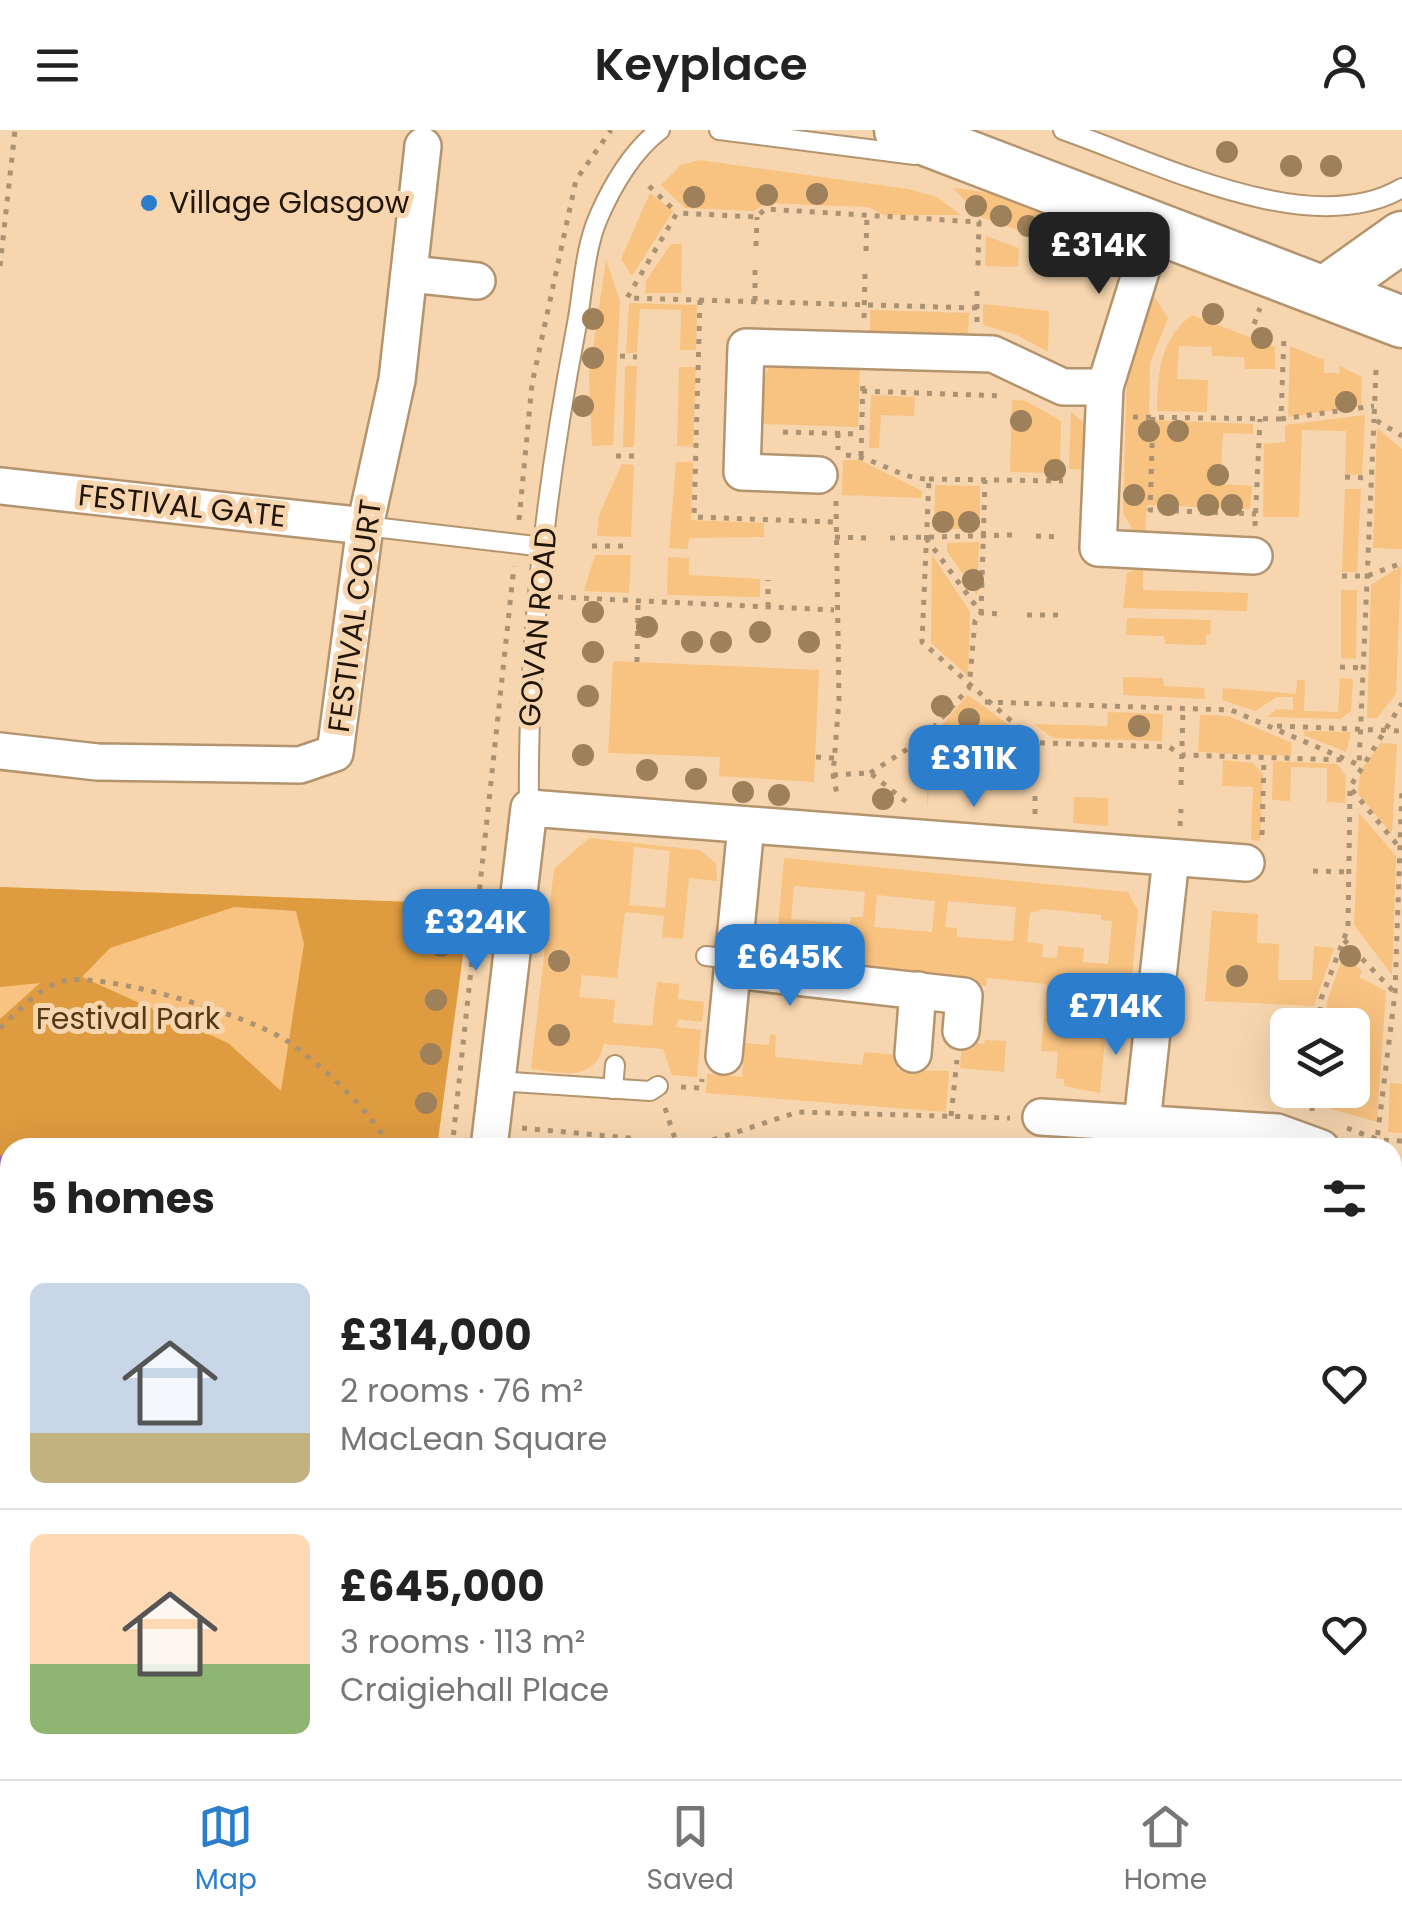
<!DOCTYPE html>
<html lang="en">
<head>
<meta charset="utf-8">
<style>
  :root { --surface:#fff; --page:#f6f6f6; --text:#222; --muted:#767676; --line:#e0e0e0; --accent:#2c7dcc }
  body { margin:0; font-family:Poppins,sans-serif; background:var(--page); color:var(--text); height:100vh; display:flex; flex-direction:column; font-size:38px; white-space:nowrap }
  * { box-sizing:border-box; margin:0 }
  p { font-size:32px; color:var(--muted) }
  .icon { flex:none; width:55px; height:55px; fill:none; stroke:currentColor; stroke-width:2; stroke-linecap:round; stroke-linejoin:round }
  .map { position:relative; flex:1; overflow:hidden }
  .details { position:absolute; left:0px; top:1008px; width:1402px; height:642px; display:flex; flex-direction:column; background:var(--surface); border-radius:30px 30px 0 0; box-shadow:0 10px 40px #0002 }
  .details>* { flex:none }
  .tools { position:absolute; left:1270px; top:878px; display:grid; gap:20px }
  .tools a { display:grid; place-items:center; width:100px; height:100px; border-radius:15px; background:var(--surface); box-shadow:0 10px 40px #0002; font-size:50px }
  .price { position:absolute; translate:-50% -85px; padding:0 22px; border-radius:20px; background:var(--accent); color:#fff; font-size:32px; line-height:65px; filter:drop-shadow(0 2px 5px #0008) }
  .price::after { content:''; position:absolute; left:50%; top:60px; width:30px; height:22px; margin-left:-15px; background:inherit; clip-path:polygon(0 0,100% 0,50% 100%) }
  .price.current { background:#222; color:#fff }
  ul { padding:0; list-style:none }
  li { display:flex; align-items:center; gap:30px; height:250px; padding:0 30px }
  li+li { border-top:2px solid var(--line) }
  li span { display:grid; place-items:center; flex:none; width:280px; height:200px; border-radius:15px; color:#555 }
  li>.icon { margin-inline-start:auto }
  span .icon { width:120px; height:120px; fill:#fffc; stroke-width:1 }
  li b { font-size:42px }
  h2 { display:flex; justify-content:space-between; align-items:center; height:120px; padding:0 30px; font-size:42px }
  header { display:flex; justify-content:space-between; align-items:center; height:130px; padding:0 30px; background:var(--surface); font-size:45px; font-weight:600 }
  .dock { display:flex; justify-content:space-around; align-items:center; height:140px; border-top:2px solid var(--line); background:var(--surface); font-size:28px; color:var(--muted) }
  .dock a { display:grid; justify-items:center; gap:5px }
  .dock .current { color:var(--accent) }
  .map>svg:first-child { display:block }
  .green { fill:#f8c280; fill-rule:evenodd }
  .forest { fill:#de9b3f; fill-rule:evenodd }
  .water { fill:#9f6cbf }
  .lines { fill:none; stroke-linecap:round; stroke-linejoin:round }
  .lane-casing { stroke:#b3946f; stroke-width:22 }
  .street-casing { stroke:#b3946f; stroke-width:40 }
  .secondary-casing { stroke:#b3946f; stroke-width:55 }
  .path { stroke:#ab9273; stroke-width:5; stroke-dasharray:5 8; stroke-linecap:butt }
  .lane { stroke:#fff; stroke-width:18 }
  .street { stroke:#fff; stroke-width:35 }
  .secondary { stroke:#fff; stroke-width:50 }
  .tree { fill:#9e805a }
  .poi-dot { fill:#2c7dcc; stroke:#f7d6af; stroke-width:4 }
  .labels { text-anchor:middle; stroke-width:10; stroke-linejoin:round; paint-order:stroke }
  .poi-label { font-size:30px; fill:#201507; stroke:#f7d6af; text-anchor:start }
  .street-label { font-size:30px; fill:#201507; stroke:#f7d6af }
  .park-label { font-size:30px; fill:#553914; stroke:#f7d6af }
</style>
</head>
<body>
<header><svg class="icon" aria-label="menu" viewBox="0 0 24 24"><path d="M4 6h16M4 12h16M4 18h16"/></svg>Keyplace<svg class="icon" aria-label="person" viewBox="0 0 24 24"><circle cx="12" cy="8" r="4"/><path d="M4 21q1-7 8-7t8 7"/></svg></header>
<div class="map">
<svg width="1402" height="1649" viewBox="0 0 1402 1649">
  <rect width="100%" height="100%" fill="#f7d6af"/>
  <g class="green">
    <polygon points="699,30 908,59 937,67 961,85 884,85 868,77 765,73 754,81 685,78 661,55 681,35"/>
    <path d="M 953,58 C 994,61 1069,81 1104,102 C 1116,109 1120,124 1120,136 L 981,87 Z"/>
    <polygon points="650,63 673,81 632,146 621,129"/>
    <polygon points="986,106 1019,118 1018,137 985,136"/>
    <polygon points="671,114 682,114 681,163 645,163 646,151"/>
    <polygon points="606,130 620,171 613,315 592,316 589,245"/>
    <polygon points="1154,166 1168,188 1150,233 1149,290 1253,294 1253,304 1223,303 1220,354 1252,356 1250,379 1147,375 1145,405 1133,400 1123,383 1127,242"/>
    <polygon points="629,173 697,175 696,220 680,220 681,180 640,179 637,223 626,223"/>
    <polygon points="983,174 1049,181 1048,222 1017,205 983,195"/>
    <polygon points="870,180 969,183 968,204 870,201"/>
    <path d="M 1192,185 L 1275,217 L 1275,239 L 1245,239 L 1244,227 L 1212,226 L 1211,217 L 1179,216 L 1177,249 L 1208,250 L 1207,282 L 1157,281 C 1158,243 1159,210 1192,185 Z"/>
    <polygon points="1290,216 1324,230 1324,243 1339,243 1340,236 1362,247 1361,276 1288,287"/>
    <polygon points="773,233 860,233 858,297 760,294 761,249"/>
    <polygon points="625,236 637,236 634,317 623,317"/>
    <polygon points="679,237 696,237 693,317 677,316"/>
    <polygon points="871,265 915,267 914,286 881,285 879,318 869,318"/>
    <polygon points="1012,270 1026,271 1061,291 1060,333 1051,343 1010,342"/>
    <polygon points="1071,282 1087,295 1092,340 1069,339"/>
    <polygon points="1365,285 1362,345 1345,344 1346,301 1302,300 1299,387 1263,387 1264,314 1285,312 1285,295"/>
    <polygon points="1377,298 1402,319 1402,419 1373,418"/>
    <polygon points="843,330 860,330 922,361 921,368 842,365"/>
    <polygon points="676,332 693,332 691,390 764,393 764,407 689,408 688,419 669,418"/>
    <polygon points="622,334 634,335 631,407 597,406 599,385"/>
    <polygon points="935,355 980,356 980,398 934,400"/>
    <polygon points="1345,359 1361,359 1357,442 1342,442"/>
    <polygon points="979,412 977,465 947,421 947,413"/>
    <polygon points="595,425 631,425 629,463 584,461"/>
    <polygon points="932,425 970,482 968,546 931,513"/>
    <polygon points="668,427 689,428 689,445 760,449 760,467 667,465"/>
    <polygon points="1401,436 1396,564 1377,588 1367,588 1371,455"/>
    <polygon points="1138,438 1143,438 1143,460 1248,463 1247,481 1123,478 1127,443"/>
    <polygon points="1341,460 1357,460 1356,529 1341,528"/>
    <polygon points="1127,488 1211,490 1210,505 1206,505 1206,515 1165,514 1164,506 1126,505"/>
    <polygon points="613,531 819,540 814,652 719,646 720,627 608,623"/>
    <polygon points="1123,547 1163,548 1164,556 1204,558 1205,569 1123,565"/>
    <polygon points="1340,548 1353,549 1351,581 1340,589 1267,587 1277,579 1293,580 1293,567 1277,567 1255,581 1222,570 1223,558 1296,564 1297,550 1305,550 1304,581 1338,582"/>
    <polygon points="968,565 1019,602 1019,607 933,605"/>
    <polygon points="1108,582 1163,584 1162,611 1053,608 1034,594 1107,596"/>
    <polygon points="1200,585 1228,586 1292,613 1291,626 1198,622"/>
    <polygon points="1304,601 1351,602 1346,622 1304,605"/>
    <polygon points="1381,613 1397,614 1392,704 1358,664 1360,641"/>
    <polygon points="928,614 1031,617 1031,630 932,627 927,679"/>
    <polygon points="1223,630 1253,633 1263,644 1260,711 1251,710 1253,657 1222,656"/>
    <polygon points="1273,631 1337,634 1346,646 1345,673 1327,672 1327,638 1291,637 1290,671 1272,670"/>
    <polygon points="1074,667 1108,668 1108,696 1073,693"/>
    <polygon points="1359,683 1396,726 1392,845 1354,795"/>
    <path d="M 589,708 L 699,720 L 716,733 L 717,751 L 689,748 L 683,809 L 662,807 L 664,786 L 625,782 L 617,848 L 582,845 L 579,867 L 615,870 L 613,893 L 652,896 L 657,852 L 679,854 L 678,869 L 704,872 L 702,892 L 678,889 L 676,897 L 701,900 L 697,947 L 672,945 L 663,919 L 604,914 C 595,953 562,943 531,939 L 554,739 ZM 634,717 L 670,721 L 665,778 L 629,775 Z"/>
    <path d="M 784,728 L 1128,762 L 1138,781 L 1131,857 L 1110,856 L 1100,963 L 1064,956 L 1064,949 L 1056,948 L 1058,922 L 1041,921 L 1047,854 L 987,848 L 986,856 L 857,845 L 809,822 L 776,820 ZM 794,756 L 865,762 L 863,787 L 851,787 L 850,794 L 791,789 ZM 877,765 L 935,771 L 932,802 L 874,797 ZM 948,771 L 1016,777 L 1013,811 L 957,807 L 957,798 L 945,797 ZM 1044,779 L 1101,785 L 1101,790 L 1112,791 L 1108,834 L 1083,832 L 1084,818 L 1058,816 L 1057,828 L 1042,827 L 1043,814 L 1027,812 L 1030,783 Z"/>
    <polygon points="0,757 467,774 468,788 437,1017 10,1018 10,1317 0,1314"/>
    <polygon points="1212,781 1258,784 1257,813 1279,814 1278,850 1312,850 1314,816 1334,818 1314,876 1205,871"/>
    <polygon points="1343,826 1362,841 1359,847 1386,861 1377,992 1321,976 1322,960 1352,960 1352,895 1325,895 1327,871"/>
    <polygon points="770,904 776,905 775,927 862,935 864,922 898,925 897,940 949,941 946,982 706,963 707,944 742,947 745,913 769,915"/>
    <polygon points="985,910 1006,911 1004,942 960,938 962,911 984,914"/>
    <polygon points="1390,953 1402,954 1402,1003 1388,1002"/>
  </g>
  <path class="forest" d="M 0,757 L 467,774 L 468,788 L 437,1017 L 10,1018 L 10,1317 L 0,1314 L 0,889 L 40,853 L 0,857 ZM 234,777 L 296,781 L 304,814 L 281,961 L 228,913 L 82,847 L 110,818 Z"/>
  <path class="water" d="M 0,1024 C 14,1050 16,1090 0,1115 Z"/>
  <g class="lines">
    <defs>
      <g id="lane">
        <polyline points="719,0 915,25"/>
        <path d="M 1063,0 C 1156,32 1311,112 1402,58"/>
        <polyline points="365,396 544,417"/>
        <path d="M 529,678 C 527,518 546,356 576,199 C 583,164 584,119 599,86 C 612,56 633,20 660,0"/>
        <polyline points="706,826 734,829"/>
        <polyline points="495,951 650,961 658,956"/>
        <polyline points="613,959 615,935"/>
        <polyline points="0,1470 5,1470"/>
      </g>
      <g id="street">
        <polyline points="410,144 477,151"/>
        <polyline points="1105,257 1155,96"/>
        <polyline points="819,345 742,342 746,217 993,224 1063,257 1105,257 1098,418 1254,426"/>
        <polyline points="0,356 365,396"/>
        <polyline points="0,621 97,632 300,635 335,623 365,396 397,250 423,16"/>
        <polyline points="733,840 964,866 961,901"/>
        <polyline points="913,924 918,860"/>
        <polyline points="724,926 746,695"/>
        <polyline points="1041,987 1277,1002 1321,1018"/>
        <polyline points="1142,993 1171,728"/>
        <polyline points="489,1018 529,678 1246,733"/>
        <polyline points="1392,1178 1402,1179"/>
        <polyline points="0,1553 10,1553"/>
        <polyline points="731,1649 731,1640"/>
        <polyline points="1011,1649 1012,1640"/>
        <polyline points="1150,1649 1150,1640"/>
        <polyline points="1313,1649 1314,1640"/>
      </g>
      <g id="secondary">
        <polyline points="900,0 1402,192"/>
        <polyline points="1326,161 1402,107"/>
        <polyline points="0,1348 10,1352"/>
        <polyline points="91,1649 92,1640"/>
        <polyline points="418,1649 419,1640"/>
      </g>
    </defs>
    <use href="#lane" class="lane-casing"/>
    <use href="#street" class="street-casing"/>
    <use href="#secondary" class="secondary-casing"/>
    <g class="path">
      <polyline points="649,56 677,83"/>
      <polyline points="756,116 757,87"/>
      <polyline points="866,121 867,84"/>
      <polyline points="1083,129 1088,113"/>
      <polyline points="0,136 15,0"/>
      <polyline points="700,170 694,387 834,392"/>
      <polyline points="755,171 755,139"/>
      <polyline points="977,178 627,168 677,83 757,87 765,79 979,92 978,136"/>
      <polyline points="864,188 865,143"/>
      <polyline points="977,192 977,160"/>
      <polyline points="1254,194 1260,178"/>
      <polyline points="620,226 637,227"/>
      <polyline points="1376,240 1374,289 1402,306"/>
      <polyline points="862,261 1004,266"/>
      <polyline points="1133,287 1281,289 1284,206"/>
      <polyline points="1153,287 1150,380 1256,384"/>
      <polyline points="1281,289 1374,276"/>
      <polyline points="783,302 860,304"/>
      <polyline points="838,303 838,320"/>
      <path d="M 846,325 C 876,327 898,349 929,349 L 922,512 L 1035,612 L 1035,644"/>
      <polyline points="616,326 634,326"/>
      <polyline points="861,326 863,249"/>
      <polyline points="1345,347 1371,348"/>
      <polyline points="929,349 1063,351"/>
      <polyline points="836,371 839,570 833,645 838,669"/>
      <polyline points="519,390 532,254 576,50 611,0"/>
      <polyline points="1255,396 1260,289"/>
      <polyline points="1036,406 1062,407"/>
      <polyline points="835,407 868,408"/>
      <polyline points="890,408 1012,405"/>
      <polyline points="926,408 981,483 1005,484"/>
      <polyline points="592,416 631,416"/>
      <polyline points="1342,446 1367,446 1402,433"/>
      <polyline points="558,467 834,480"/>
      <polyline points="768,477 768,450"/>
      <polyline points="1027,485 1060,485"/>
      <polyline points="637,532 638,471"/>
      <polyline points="1340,537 1362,538"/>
      <polyline points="985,572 1231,580 1359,635 1374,289"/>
      <polyline points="1277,596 1402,601"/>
      <polyline points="923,609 1169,617 1182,625 1347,630"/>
      <polyline points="816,627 834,628"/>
      <polyline points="870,643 923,609 969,558 975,491 981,483 985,350"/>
      <polyline points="833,645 870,643 909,674"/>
      <polyline points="1181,655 1183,579"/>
      <polyline points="1352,660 1399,717"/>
      <polyline points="1035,684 1035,666"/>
      <polyline points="1180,696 1181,679"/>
      <polyline points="1262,705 1264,628"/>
      <polyline points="1313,741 1349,742"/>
      <polyline points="1344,810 1395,863"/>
      <polyline points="1319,895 1321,869 1348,798 1350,657 1402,573"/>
      <path d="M 0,898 C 16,883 45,852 68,850 C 115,845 252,886 290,913 C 322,935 373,983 390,1018"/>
      <polyline points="681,957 701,958 702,949"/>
      <polyline points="665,978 678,1018"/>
      <polyline points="1312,981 1313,960"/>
      <polyline points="951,986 957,930"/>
      <polyline points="522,998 629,1008 667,1018"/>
      <polyline points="1347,998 1379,1010 1402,1011"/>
      <polyline points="452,1018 514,436"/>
      <polyline points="688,1018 798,982 1010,988"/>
      <polyline points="1376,1018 1395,863 1402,657"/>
      <polyline points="1392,1035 1402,1035"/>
      <polyline points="1392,1438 1402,1439"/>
    </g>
    <use href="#lane" class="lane"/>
    <use href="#street" class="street"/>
    <use href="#secondary" class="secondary"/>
  </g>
  <g class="tree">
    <circle cx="1227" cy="22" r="11"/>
    <circle cx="1291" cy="36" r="11"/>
    <circle cx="1331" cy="36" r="11"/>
    <circle cx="817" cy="64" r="11"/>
    <circle cx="767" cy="65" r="11"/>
    <circle cx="694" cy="67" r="11"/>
    <circle cx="976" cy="76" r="11"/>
    <circle cx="1001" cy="86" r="11"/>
    <circle cx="1028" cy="96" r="11"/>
    <circle cx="1053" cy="106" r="11"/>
    <circle cx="1081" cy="117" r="11"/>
    <circle cx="1213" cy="184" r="11"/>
    <circle cx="593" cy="189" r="11"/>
    <circle cx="1262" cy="208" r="11"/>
    <circle cx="593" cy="228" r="11"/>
    <circle cx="1346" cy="272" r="11"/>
    <circle cx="583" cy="276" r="11"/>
    <circle cx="1021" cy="291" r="11"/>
    <circle cx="1149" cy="301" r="11"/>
    <circle cx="1178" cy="301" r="11"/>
    <circle cx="1055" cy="340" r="11"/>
    <circle cx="1218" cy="345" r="11"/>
    <circle cx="1134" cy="365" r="11"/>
    <circle cx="1168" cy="375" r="11"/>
    <circle cx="1208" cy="375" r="11"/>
    <circle cx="1232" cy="375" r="11"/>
    <circle cx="943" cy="392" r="11"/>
    <circle cx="969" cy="392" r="11"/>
    <circle cx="973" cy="450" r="11"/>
    <circle cx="593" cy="482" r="11"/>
    <circle cx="647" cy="497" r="11"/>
    <circle cx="760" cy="502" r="11"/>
    <circle cx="692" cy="512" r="11"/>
    <circle cx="721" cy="512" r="11"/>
    <circle cx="809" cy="512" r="11"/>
    <circle cx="593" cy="522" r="11"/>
    <circle cx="588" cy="566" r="11"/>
    <circle cx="942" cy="576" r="11"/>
    <circle cx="969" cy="589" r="11"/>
    <circle cx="1139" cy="596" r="11"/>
    <circle cx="583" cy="625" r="11"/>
    <circle cx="647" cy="640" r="11"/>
    <circle cx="696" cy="649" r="11"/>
    <circle cx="743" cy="662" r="11"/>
    <circle cx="779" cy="665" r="11"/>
    <circle cx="883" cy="669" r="11"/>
    <circle cx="441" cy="816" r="11"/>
    <circle cx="1350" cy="826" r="11"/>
    <circle cx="559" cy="831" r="11"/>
    <circle cx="1237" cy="846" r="11"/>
    <circle cx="436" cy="870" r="11"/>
    <circle cx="559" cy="905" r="11"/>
    <circle cx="431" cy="924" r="11"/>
    <circle cx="426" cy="973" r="11"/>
  </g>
  <circle class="poi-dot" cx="149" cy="73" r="10"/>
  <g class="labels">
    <g class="poi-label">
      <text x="169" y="83">Village Glasgow</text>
    </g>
    <g class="street-label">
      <text transform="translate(182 376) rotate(6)" y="10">FESTIVAL GATE</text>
      <text transform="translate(355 486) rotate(-82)" y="10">FESTIVAL COURT</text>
      <text transform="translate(538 497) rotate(-85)" y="10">GOVAN ROAD</text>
    </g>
    <g class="park-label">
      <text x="128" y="899">Festival Park</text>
    </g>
  </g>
</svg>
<div class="tools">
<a><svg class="icon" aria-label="layers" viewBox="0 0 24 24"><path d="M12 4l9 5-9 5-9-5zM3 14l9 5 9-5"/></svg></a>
</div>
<b class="price current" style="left:1099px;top:167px">£314K</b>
<b class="price" style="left:974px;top:680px">£311K</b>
<b class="price" style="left:476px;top:844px">£324K</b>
<b class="price" style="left:790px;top:879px">£645K</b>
<b class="price" style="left:1116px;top:928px">£714K</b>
<section class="details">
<h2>5 homes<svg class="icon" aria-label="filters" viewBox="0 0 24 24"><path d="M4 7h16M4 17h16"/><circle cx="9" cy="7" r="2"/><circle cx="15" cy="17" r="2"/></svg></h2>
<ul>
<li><span style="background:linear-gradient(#c9d6e8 75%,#c2b280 0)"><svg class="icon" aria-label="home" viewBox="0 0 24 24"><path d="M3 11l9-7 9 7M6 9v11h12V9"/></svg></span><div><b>£314,000</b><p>2 rooms · 76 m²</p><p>MacLean Square</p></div><svg class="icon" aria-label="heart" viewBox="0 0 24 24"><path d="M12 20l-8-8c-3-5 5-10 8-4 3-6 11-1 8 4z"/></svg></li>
<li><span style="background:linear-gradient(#ffd9b3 65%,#8fb573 0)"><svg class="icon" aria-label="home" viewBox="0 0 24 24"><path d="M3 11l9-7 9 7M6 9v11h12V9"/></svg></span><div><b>£645,000</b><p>3 rooms · 113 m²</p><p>Craigiehall Place</p></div><svg class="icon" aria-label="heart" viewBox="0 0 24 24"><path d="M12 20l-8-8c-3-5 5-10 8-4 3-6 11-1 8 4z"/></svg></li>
</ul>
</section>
</div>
<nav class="dock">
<a class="current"><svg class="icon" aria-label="map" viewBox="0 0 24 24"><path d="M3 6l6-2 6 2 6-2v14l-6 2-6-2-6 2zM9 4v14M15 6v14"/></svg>Map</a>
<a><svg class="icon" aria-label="saved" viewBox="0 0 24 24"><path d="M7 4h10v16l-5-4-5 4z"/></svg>Saved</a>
<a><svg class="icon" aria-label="home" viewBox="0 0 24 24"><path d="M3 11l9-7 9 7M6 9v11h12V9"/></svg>Home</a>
</nav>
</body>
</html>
